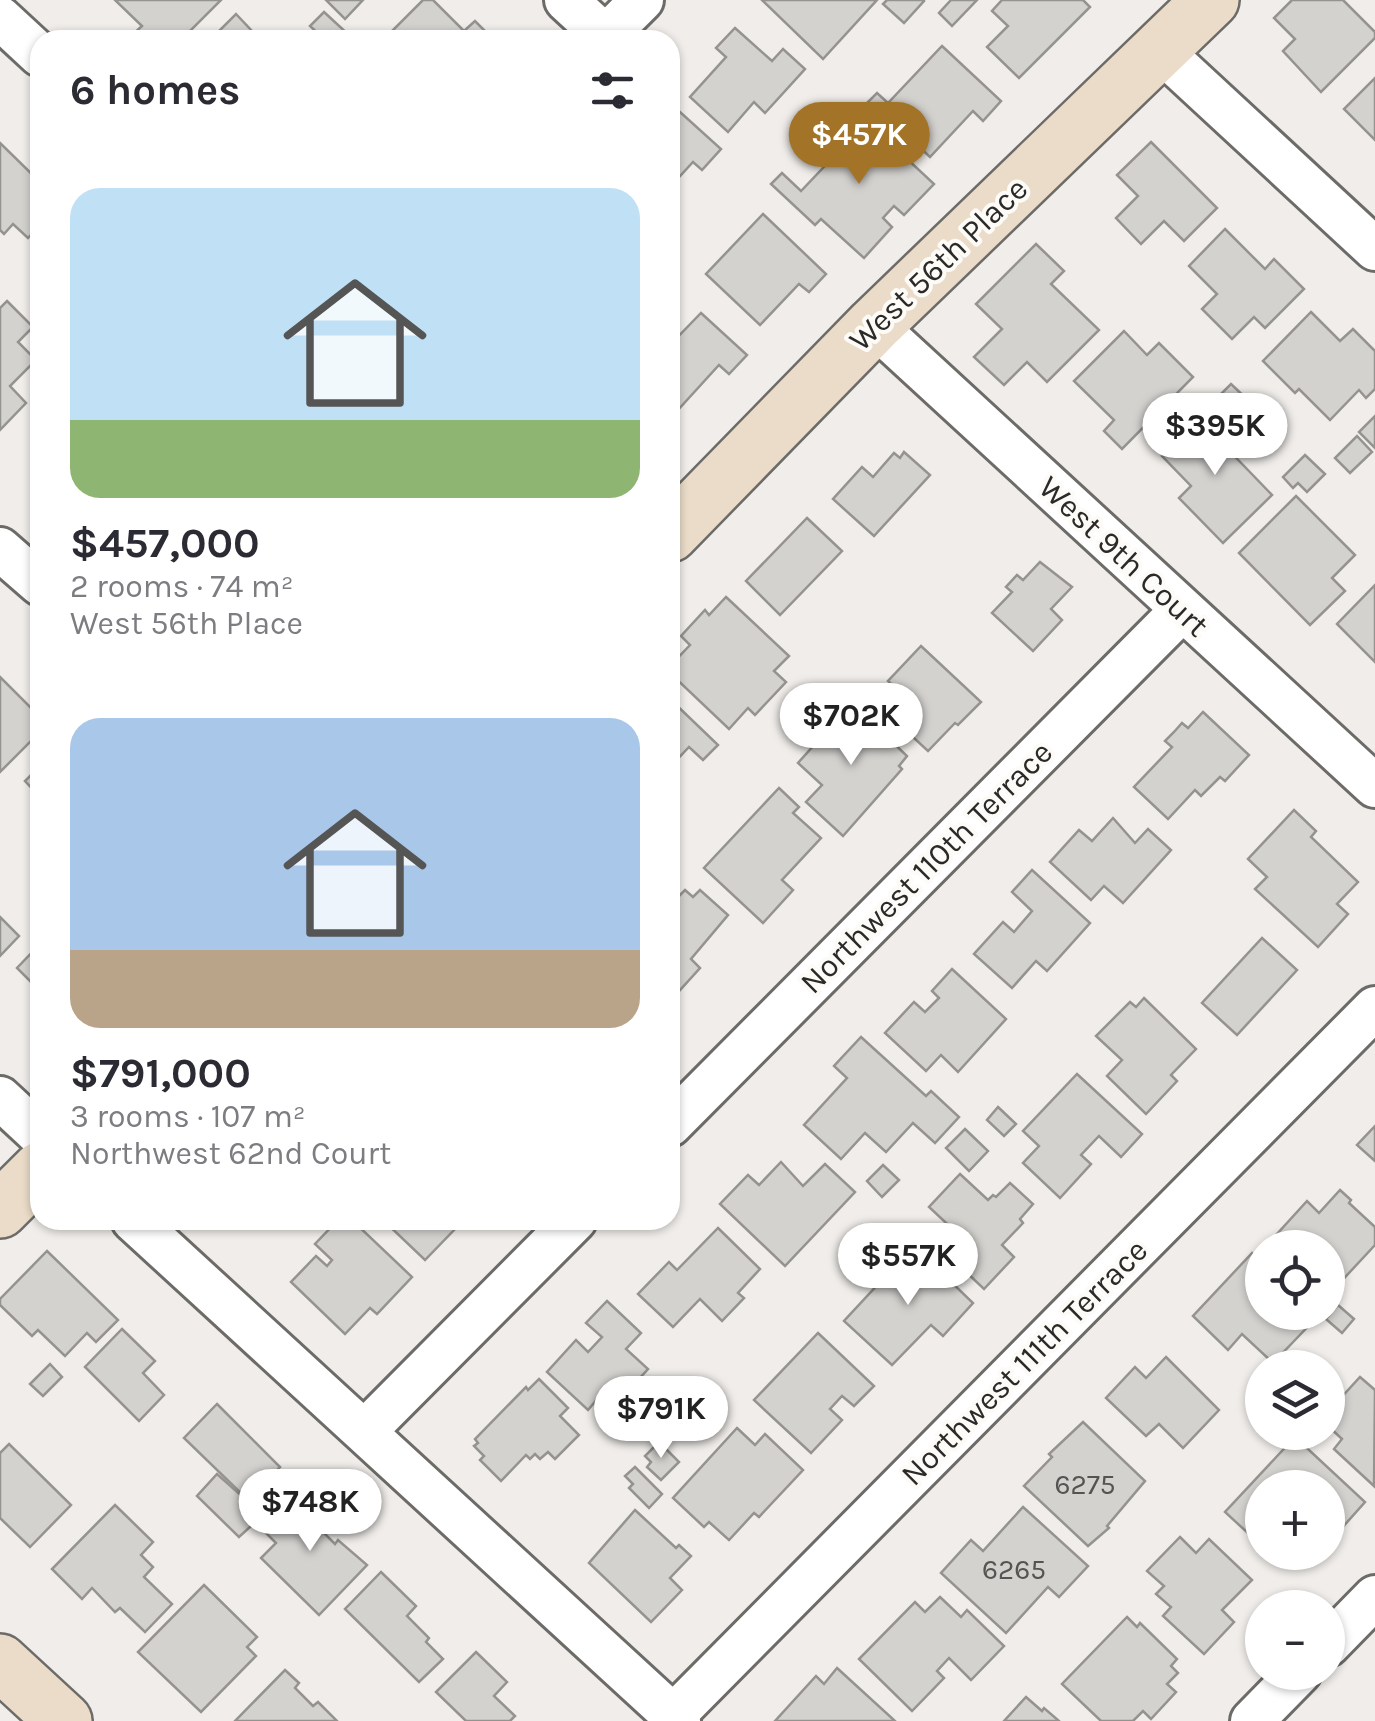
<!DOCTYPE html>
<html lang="en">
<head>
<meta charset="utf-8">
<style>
  :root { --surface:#fff; --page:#f7f7f7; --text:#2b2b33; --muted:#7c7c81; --accent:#a37428 }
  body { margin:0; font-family:Karla,sans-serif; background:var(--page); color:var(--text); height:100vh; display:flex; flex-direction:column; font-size:38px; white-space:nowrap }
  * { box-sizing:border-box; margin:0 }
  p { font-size:32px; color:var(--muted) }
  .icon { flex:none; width:55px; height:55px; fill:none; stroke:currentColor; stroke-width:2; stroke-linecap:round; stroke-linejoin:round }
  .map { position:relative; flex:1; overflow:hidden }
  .panel { position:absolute; left:30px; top:30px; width:650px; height:1200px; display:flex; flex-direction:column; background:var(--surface); border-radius:30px; box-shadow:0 2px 8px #0004 }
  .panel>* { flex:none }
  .controls { position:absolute; left:1245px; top:1230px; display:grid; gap:20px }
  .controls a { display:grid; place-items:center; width:100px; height:100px; border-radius:50%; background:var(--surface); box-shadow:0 2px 8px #0004; font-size:50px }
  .price { position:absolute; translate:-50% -85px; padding:0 22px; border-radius:35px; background:#fff; color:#222; font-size:32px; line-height:65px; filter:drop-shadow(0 2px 5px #0008) }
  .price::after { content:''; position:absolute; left:50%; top:60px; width:30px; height:22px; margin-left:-15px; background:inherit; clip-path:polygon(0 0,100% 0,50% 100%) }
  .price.active { background:var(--accent); color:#fff }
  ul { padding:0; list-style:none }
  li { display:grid; align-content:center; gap:20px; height:530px; padding:0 40px }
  li span { display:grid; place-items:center; height:310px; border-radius:30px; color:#555 }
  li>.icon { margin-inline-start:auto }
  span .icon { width:180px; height:180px; fill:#fffc; stroke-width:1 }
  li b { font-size:42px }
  h2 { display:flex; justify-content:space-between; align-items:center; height:120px; padding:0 40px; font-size:42px }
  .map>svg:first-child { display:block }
  .building { fill:#d4d2cf; stroke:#95938f; stroke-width:2.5 }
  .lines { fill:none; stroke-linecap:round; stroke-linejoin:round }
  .street-casing { stroke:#6d6b68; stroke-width:48 }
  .secondary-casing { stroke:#6d6b68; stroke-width:60 }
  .street { stroke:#fff; stroke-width:42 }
  .secondary { stroke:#eadcc8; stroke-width:55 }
  .labels { text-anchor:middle; stroke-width:8; stroke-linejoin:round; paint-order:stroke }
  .number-label { font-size:28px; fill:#555452 }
  .street-label { font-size:32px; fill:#2b2a28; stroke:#fdfbf7 }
</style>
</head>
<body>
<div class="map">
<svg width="1375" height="1721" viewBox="0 0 1375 1721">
  <rect width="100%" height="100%" fill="#f0edea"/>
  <g class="building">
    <polygon points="115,0 221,0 181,40 137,40 132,35 142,26"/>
    <polygon points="326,0 363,0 345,19"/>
    <polygon points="423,0 433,0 464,31 475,21 494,40 398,40 391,32"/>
    <polygon points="762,0 877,0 823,59"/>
    <polygon points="887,0 923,0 924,1 904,23 883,4"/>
    <polygon points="951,0 977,0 952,26 939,13"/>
    <polygon points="1002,0 1083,0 1090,7 1019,78 987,47 1008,26 992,11"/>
    <polygon points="1292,0 1343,0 1375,32 1375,38 1321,92 1283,51 1295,39 1274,18"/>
    <polygon points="324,12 350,36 346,40 325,40 310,26"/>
    <polygon points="236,14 251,30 245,40 210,40"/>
    <polygon points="735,28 772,61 783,49 805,69 765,113 754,102 728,132 690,97 726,57 716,48"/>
    <polygon points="942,46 1001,101 983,121 973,111 930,157 896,125 889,132 863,107 877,93 888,103"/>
    <polygon points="1375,78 1375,140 1344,109"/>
    <polygon points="670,103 721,149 702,170 693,162 670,187"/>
    <polygon points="858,113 934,184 904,215 894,206 883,218 892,227 864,258 821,219 815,225 771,184 782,173 801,191 839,151 830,143"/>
    <polygon points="1151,142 1217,208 1184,241 1164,221 1141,244 1116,218 1138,196 1117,175"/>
    <polygon points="0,143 40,182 40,225 28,238 13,224 4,234 0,230"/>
    <polygon points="763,214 826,274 809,292 799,284 760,325 706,274"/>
    <polygon points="1225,229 1265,269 1274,259 1304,289 1265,328 1254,317 1232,339 1202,309 1217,294 1189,266"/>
    <polygon points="1036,244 1064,271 1051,284 1099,330 1047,382 1027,362 1004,385 974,357 1002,329 976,304"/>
    <polygon points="7,301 33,327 18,342 36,360 10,386 26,403 0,430 0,308"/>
    <polygon points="1311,312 1340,341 1353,329 1375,351 1375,389 1366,398 1359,390 1330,420 1299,389 1295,393 1263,361"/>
    <polygon points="701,313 747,355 729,374 719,365 677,411 670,404 670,345"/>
    <polygon points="1124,331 1147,355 1159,343 1193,377 1122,449 1104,431 1114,420 1074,381"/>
    <polygon points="1231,384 1250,402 1237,415 1218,397"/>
    <polygon points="1210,409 1229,429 1219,440 1272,495 1223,543 1179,498 1191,486 1162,456"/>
    <polygon points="1375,416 1375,448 1359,432"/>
    <polygon points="1357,436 1372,452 1350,473 1335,458"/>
    <polygon points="904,452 930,475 874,536 833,499 862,467 873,477 894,453 900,458"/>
    <polygon points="1305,455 1325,474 1307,492 1298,483 1293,488 1283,477"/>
    <polygon points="1296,496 1355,555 1332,578 1345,591 1310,625 1239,553"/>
    <polygon points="807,518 842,551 780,615 746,581"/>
    <polygon points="1040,562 1072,587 1051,609 1062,620 1033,651 992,613 1012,592 1006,587 1017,575 1023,580"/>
    <polygon points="1375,585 1375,662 1337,624"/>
    <polygon points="726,597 789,656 774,671 786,682 755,715 748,708 729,729 670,673 670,666 690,645 681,636 705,610 709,615"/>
    <polygon points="921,646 981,702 958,725 955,723 928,751 888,714 904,696 888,681"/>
    <polygon points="0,677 30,707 40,697 40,732 0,772"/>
    <polygon points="670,699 718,745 703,760 689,747 670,767"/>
    <polygon points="852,703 907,756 899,766 902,769 843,836 806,802 822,785 798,763"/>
    <polygon points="1203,712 1249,755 1225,781 1220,777 1201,796 1195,790 1168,819 1134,787 1172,747 1165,741 1174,732 1182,723 1188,728"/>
    <polygon points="40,766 40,797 25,781"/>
    <polygon points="779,788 799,807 793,813 821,838 782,880 793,890 763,923 704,868"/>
    <polygon points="1294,810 1316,831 1311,837 1358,882 1337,904 1348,914 1318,947 1255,889 1267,877 1248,859"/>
    <polygon points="1113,818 1135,843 1148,829 1171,850 1123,903 1104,886 1091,900 1050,862 1079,830 1092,841"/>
    <polygon points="1032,870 1090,923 1047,971 1036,961 1012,988 974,954 1003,922 1014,932 1032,911 1012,892"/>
    <polygon points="685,890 693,897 700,890 728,915 691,959 700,968 671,1000 670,905"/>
    <polygon points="0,917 19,936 0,956"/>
    <polygon points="1262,938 1297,970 1237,1035 1202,1003"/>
    <polygon points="40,944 40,991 17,968"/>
    <polygon points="952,969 1006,1019 958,1072 941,1055 926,1071 885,1033 914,1002 925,1012 939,998 932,991"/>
    <polygon points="1144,998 1196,1049 1171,1075 1177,1081 1146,1114 1107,1076 1122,1060 1096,1036 1130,1002 1136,1007"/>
    <polygon points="861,1037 926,1096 931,1091 959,1117 935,1143 913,1123 886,1152 865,1133 841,1159 804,1125 847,1078 834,1066"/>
    <polygon points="1077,1074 1142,1134 1121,1157 1099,1136 1081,1155 1091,1164 1060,1198 1023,1163 1039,1146 1023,1131"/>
    <polygon points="998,1107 1016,1124 1004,1136 987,1120"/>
    <polygon points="1375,1126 1375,1161 1357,1145"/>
    <polygon points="965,1129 988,1151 969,1171 946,1148"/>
    <polygon points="781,1162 803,1186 825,1164 855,1192 785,1266 720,1204 748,1175 759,1185"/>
    <polygon points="883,1165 899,1180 882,1197 867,1181"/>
    <polygon points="960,1174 988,1200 993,1195 996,1197 1010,1183 1033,1204 1020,1219 1023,1223 1002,1245 1014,1257 984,1289 943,1250 958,1234 929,1207"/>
    <polygon points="1340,1190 1351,1200 1349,1203 1375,1227 1375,1245 1335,1288 1328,1281 1328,1248 1291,1248 1277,1234 1307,1201 1319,1213"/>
    <polygon points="338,1220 352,1220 412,1277 377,1314 370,1308 345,1334 291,1282 316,1256 327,1266 332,1260 315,1244"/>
    <polygon points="383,1220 446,1220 455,1229 425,1260"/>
    <polygon points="718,1228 760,1269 738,1293 744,1298 722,1321 700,1299 673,1327 638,1294 669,1262 677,1270"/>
    <polygon points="918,1250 973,1303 943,1336 931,1325 892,1365 844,1321 895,1266 900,1270"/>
    <polygon points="47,1251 118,1320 96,1342 87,1333 65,1356 38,1330 32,1336 0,1305 0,1299"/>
    <polygon points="1252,1253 1262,1263 1262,1312 1315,1312 1318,1316 1273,1363 1242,1334 1228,1350 1193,1316"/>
    <polygon points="607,1301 641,1333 626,1349 648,1369 618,1402 605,1390 588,1410 547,1372 576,1340 588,1352 602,1337 586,1323"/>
    <polygon points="1338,1305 1354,1319 1342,1333 1326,1319"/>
    <polygon points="122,1329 155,1361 143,1373 164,1395 139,1421 85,1367"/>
    <polygon points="818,1333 874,1386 854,1406 842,1396 830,1409 842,1420 811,1453 754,1400"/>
    <polygon points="1166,1357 1219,1410 1183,1448 1159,1424 1146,1436 1106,1398 1135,1367 1146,1378"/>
    <polygon points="50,1364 62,1377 43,1396 30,1384"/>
    <polygon points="1360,1377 1375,1390 1374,1486 1334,1449 1342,1439 1328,1426 1328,1412"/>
    <polygon points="539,1379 568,1408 560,1416 579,1435 555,1459 548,1452 540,1459 535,1454 530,1459 526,1455 501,1481 480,1460 484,1456 474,1446 478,1443 475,1439 526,1387 528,1390"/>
    <polygon points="217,1404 280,1467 248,1500 184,1438"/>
    <polygon points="1083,1422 1145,1481 1107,1526 1109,1528 1088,1546 1024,1486 1052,1457 1049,1454"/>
    <polygon points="737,1428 755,1445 765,1434 803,1470 759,1517 754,1513 729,1540 709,1522 704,1527 673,1498"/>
    <polygon points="1295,1437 1365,1502 1341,1529 1336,1524 1328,1533 1328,1488 1262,1488 1262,1546 1225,1512"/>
    <polygon points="659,1442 679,1462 661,1480 647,1467 651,1462 645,1456"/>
    <polygon points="9,1444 71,1505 30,1547 0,1518 0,1453"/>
    <polygon points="635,1467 662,1494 649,1508 629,1488 633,1484 625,1476"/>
    <polygon points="217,1474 263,1515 239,1537 197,1496"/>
    <polygon points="302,1490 331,1519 320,1529 335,1544 338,1540 367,1565 319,1615 261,1558 276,1543 263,1530"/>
    <polygon points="115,1505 153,1542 141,1555 153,1567 144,1577 172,1604 145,1632 120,1608 115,1612 92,1588 82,1599 52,1569"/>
    <polygon points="1023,1507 1088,1566 1059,1597 1048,1587 1006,1633 941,1573 971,1540 983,1551"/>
    <polygon points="635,1510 676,1548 679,1545 691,1556 670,1578 682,1590 651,1622 589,1563"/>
    <polygon points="1180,1537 1196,1553 1209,1539 1252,1580 1222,1610 1234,1622 1204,1654 1163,1616 1171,1607 1156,1594 1164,1586 1147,1571"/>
    <polygon points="381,1572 416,1606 407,1616 429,1638 426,1642 443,1659 419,1682 345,1609"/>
    <polygon points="204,1585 257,1637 247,1647 256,1656 201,1712 138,1652"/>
    <polygon points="940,1597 961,1617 967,1610 1004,1646 971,1680 949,1658 937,1671 944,1678 912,1711 859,1659 915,1602 925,1612"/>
    <polygon points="1127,1617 1137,1627 1140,1623 1177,1659 1171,1666 1178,1673 1167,1684 1176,1692 1151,1719 1143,1711 1133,1721 1101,1721 1062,1684"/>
    <polygon points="476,1652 507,1682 494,1696 515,1716 510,1721 466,1721 436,1692"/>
    <polygon points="837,1668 895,1721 775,1721 816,1676 824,1684"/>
    <polygon points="285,1670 299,1683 295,1688 313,1706 318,1702 337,1721 235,1721"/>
    <polygon points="1026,1697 1042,1711 1044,1708 1059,1721 1004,1721"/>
  </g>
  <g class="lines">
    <defs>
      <g id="street">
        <polyline points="566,0 605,36"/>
        <polyline points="0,18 40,55"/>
        <polyline points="602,40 642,0"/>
        <polyline points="1160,50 1375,249"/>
        <polyline points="874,325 1375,786"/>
        <polyline points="0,549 40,584"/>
        <polyline points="0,1098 40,1135"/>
        <polyline points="670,1125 1182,610"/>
        <polyline points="133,1220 679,1721"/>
        <polyline points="365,1431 575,1220"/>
        <polyline points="1328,1645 1375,1597"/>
        <polyline points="673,1716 1375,1008"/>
        <polyline points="1252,1721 1300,1672"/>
      </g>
      <g id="secondary">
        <polyline points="670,534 874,325 1211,0"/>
        <polyline points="0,1210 40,1170"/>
        <polyline points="0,1662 64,1721"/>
      </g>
    </defs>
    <use href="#street" class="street-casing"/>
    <use href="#secondary" class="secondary-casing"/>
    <use href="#street" class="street"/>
    <use href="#secondary" class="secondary"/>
  </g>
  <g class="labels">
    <g class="number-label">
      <text x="1085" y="1494">6275</text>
      <text x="1014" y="1579">6265</text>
    </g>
    <g class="street-label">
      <text transform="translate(938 264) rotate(-44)" y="11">West 56th Place</text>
      <text transform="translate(1124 556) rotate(43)" y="11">West 9th Court</text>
      <text transform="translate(926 867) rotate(-45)" y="11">Northwest 110th Terrace</text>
      <text transform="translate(1024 1362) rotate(-45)" y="11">Northwest 111th Terrace</text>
    </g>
  </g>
</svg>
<div class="controls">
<a><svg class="icon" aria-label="locate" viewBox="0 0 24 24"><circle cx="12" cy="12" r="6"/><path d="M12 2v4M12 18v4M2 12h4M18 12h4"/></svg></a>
<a><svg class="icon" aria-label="layers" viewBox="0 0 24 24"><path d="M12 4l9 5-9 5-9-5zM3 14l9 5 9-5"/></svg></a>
<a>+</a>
<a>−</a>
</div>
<b class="price active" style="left:859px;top:187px">$457K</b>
<b class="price" style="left:1215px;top:478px">$395K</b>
<b class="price" style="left:851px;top:768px">$702K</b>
<b class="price" style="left:908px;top:1308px">$557K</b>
<b class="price" style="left:661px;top:1461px">$791K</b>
<b class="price" style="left:310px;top:1554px">$748K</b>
<section class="panel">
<h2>6 homes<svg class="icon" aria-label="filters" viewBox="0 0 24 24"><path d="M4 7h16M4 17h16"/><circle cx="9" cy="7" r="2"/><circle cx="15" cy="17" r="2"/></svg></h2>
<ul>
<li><span style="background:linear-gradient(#bfe0f5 75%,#8fb573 0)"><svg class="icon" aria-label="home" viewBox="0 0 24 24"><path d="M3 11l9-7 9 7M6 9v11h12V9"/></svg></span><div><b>$457,000</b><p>2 rooms · 74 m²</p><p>West 56th Place</p></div></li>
<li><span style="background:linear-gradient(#a9c7e8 75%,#b9a48a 0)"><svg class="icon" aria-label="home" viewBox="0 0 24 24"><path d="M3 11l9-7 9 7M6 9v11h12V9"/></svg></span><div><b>$791,000</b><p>3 rooms · 107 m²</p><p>Northwest 62nd Court</p></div></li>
</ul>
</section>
</div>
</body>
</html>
